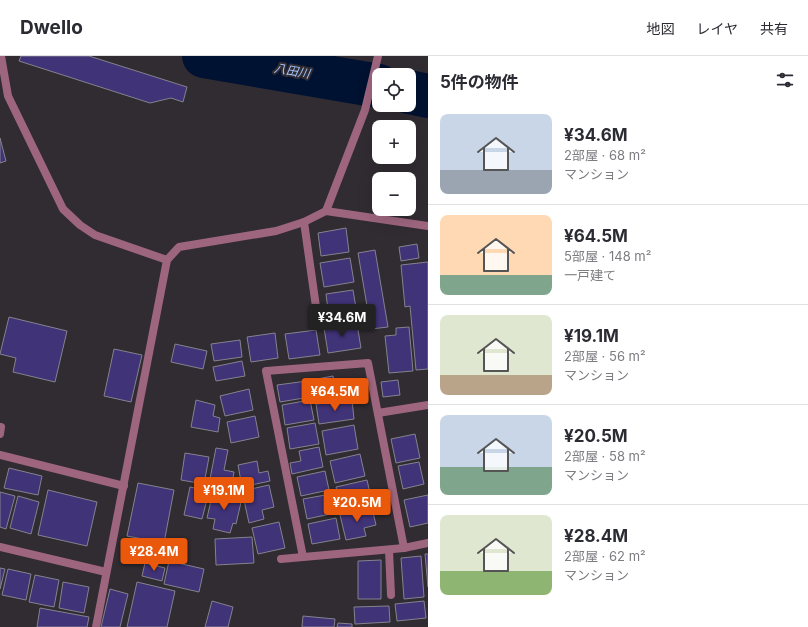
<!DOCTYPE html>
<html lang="ja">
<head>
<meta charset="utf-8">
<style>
  :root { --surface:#fff; --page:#f2f2f3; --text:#2b2b33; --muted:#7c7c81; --line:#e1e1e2; --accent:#ea580c }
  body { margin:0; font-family:Inter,"Noto Sans JP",sans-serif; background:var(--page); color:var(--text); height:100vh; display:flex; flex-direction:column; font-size:15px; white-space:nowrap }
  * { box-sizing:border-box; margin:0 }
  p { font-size:13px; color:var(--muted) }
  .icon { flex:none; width:22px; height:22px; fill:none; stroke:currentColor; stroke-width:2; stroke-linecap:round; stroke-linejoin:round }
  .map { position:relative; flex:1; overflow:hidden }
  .sheet { display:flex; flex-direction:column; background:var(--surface); width:380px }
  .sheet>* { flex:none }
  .controls { position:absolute; left:372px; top:12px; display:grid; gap:8px }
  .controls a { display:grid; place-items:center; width:44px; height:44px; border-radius:8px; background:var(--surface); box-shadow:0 4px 16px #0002; font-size:20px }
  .price { position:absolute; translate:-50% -34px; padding:0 9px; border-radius:4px; background:var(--accent); color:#fff; font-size:13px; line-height:26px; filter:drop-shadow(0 1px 2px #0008) }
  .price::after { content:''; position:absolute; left:50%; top:24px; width:12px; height:9px; margin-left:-6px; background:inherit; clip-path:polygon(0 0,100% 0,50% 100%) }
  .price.active { background:#222; color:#fff }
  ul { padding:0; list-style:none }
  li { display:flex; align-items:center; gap:12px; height:100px; padding:0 12px }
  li+li { border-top:1px solid var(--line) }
  li span { display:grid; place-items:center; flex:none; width:112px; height:80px; border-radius:8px; color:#555 }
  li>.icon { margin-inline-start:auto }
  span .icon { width:48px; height:48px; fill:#fffc; stroke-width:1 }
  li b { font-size:17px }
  h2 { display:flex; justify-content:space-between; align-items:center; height:48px; padding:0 12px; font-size:17px }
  header { display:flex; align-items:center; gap:24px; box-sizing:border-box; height:56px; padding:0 20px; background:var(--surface); border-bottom:1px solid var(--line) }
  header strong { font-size:19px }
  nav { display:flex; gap:22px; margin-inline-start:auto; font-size:14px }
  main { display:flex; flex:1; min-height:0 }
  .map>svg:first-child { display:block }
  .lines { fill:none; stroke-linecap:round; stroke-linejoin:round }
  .river { stroke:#001231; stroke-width:44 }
  .building { fill:#413378; stroke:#84838d }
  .service { stroke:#9d667e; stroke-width:8 }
  .minor { stroke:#9d667e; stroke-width:8 }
  .labels { text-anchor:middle; stroke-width:4; stroke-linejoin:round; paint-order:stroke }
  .water-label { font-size:12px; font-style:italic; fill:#a0c4fa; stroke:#312b32 }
</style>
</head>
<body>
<header>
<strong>Dwello</strong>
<nav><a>地図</a><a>レイヤ</a><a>共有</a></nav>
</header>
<main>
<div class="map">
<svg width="428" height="571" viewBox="0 0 428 571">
  <rect width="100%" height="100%" fill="#312b32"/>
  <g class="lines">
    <g class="river">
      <polyline points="204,0 379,30"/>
      <polyline points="409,36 428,40"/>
    </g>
  </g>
  <g class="building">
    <polygon points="21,0 89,0 187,31 183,46 171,42 150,47 19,5"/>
    <polygon points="0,82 6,105 0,107"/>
    <polygon points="346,172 349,196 321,200 318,177"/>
    <polygon points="417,188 419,202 401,205 399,191"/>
    <polygon points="375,194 388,271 371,273 358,197"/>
    <polygon points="350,202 354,226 324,231 320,207"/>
    <polygon points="428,206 428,313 416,314 410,250 405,251 401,209"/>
    <polygon points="353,234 357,258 329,262 326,238"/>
    <polygon points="9,261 67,275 55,326 13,316 16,302 0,298"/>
    <polygon points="357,268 361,292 328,297 324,272"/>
    <polygon points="409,271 413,315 389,317 385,280 396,279 396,272"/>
    <polygon points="316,274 320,299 289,303 285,278"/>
    <polygon points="275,277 278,302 251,306 247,281"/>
    <polygon points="240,284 242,301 214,305 211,288"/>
    <polygon points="175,288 207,295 203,313 171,306"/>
    <polygon points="114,293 142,299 131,346 104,340"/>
    <polygon points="242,305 245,320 216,325 213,311"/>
    <polygon points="333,320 335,329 350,326 352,338 316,345 312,324"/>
    <polygon points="398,324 400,339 383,341 381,326"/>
    <polygon points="307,325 310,341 280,346 277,329"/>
    <polygon points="249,333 253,354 225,360 220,340"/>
    <polygon points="196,344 215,349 213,360 220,362 218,376 191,371"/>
    <polygon points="310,344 314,364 285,369 282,349"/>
    <polygon points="352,344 354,363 319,368 316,348"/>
    <polygon points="255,360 259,381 231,387 227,366"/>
    <polygon points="315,367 319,388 290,393 287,372"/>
    <polygon points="354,369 358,393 326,399 322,375"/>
    <polygon points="415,378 420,402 396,407 391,383"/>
    <polygon points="319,391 323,411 292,418 290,407 301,405 299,395"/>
    <polygon points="216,392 228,394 224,414 234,416 231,433 209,428"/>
    <polygon points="185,397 209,401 204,428 181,424"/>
    <polygon points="360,398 365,420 335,427 330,405"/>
    <polygon points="257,405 259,417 268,415 270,425 242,431 238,409"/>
    <polygon points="419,406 424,428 403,433 398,410"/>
    <polygon points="9,412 42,420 38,439 4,432"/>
    <polygon points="325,415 329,434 301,440 297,421"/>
    <polygon points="367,424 372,446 341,453 336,431"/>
    <polygon points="138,427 174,434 164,487 127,480"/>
    <polygon points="269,429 274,451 262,454 264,463 249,467 242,435"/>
    <polygon points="190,431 209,435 202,463 184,459"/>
    <polygon points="48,434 97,446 87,490 38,479"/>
    <polygon points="0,436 15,440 6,473 0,471"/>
    <polygon points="213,436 242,442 236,468 233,467 230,477 213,473 215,463 207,462"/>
    <polygon points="331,438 335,457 307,463 303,443"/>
    <polygon points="428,439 428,467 410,471 404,444"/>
    <polygon points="18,440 39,446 31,478 10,472"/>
    <polygon points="372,452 376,469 364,472 366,480 346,484 340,459"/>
    <polygon points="336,462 340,483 312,488 308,468"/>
    <polygon points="279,466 285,492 258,498 252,472"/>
    <polygon points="252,481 254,507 216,509 215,483"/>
    <polygon points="425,498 428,498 428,531"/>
    <polygon points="421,500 424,541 404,543 401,502"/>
    <polygon points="381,504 381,543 358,543 358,505"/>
    <polygon points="169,505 204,513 199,536 164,528"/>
    <polygon points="145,507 165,512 162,525 142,520"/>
    <polygon points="0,512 5,513 0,533"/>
    <polygon points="8,513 31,518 26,544 2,539"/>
    <polygon points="35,519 59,524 54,551 29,546"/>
    <polygon points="63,526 89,531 84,557 59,552"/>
    <polygon points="137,526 175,535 167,571 127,571"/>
    <polygon points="110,533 128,538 120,571 101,571"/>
    <polygon points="212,545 233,551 228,571 205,571"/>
    <polygon points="424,545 426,562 397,565 395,548"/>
    <polygon points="389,550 390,566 355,568 354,551"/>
    <polygon points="40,552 89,561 87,571 37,571"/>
    <polygon points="303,560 335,563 334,571 302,571"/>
    <polygon points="338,567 352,568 352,571 337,571"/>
  </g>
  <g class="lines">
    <g class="service">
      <polyline points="0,378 1,371"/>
      <polyline points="0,399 124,430"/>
      <polyline points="389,494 391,539"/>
    </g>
    <g class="minor">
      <polyline points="1,0 8,40 63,153 80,169 95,179 167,204"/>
      <polyline points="326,155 428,170"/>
      <polyline points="304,166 318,265"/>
      <polyline points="378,357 428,349"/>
      <polyline points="0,491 106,516"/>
      <polyline points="303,501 266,315 368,307 404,492"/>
      <polyline points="281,503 404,492 428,487"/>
      <polyline points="96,571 167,204 179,191 276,175 304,166 326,155 365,54 378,0"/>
    </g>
  </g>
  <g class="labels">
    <g class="water-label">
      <text transform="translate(292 15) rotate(10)" y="4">八田川</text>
    </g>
  </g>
</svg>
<div class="controls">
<a><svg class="icon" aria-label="locate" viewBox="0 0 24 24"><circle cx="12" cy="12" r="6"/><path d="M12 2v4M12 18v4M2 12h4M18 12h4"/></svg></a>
<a>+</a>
<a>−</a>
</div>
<b class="price active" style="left:342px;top:282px">¥34.6M</b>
<b class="price" style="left:335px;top:356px">¥64.5M</b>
<b class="price" style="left:224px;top:455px">¥19.1M</b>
<b class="price" style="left:357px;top:467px">¥20.5M</b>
<b class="price" style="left:154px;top:516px">¥28.4M</b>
</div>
<section class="sheet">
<h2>5件の物件<svg class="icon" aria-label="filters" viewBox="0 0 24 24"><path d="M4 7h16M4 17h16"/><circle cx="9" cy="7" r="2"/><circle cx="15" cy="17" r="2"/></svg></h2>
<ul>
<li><span style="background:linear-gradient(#c9d6e8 70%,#9aa5b1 0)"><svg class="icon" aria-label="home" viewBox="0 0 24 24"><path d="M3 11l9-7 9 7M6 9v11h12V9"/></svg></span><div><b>¥34.6M</b><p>2部屋 · 68 m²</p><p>マンション</p></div></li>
<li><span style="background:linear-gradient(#ffd9b3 75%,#7fa58c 0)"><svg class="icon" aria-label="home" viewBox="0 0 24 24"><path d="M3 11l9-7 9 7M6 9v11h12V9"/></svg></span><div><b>¥64.5M</b><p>5部屋 · 148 m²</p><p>一戸建て</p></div></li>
<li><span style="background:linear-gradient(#dfe7d0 75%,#b9a48a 0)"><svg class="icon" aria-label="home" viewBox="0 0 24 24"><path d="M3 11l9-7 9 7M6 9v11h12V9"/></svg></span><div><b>¥19.1M</b><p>2部屋 · 56 m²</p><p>マンション</p></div></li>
<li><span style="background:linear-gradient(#c9d6e8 65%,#7fa58c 0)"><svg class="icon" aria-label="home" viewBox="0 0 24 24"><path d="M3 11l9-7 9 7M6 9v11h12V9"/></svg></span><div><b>¥20.5M</b><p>2部屋 · 58 m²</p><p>マンション</p></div></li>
<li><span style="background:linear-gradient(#dfe7d0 70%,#8fb573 0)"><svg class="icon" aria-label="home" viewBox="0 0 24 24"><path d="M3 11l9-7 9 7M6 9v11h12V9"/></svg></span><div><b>¥28.4M</b><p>2部屋 · 62 m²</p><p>マンション</p></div></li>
</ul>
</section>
</main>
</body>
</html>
